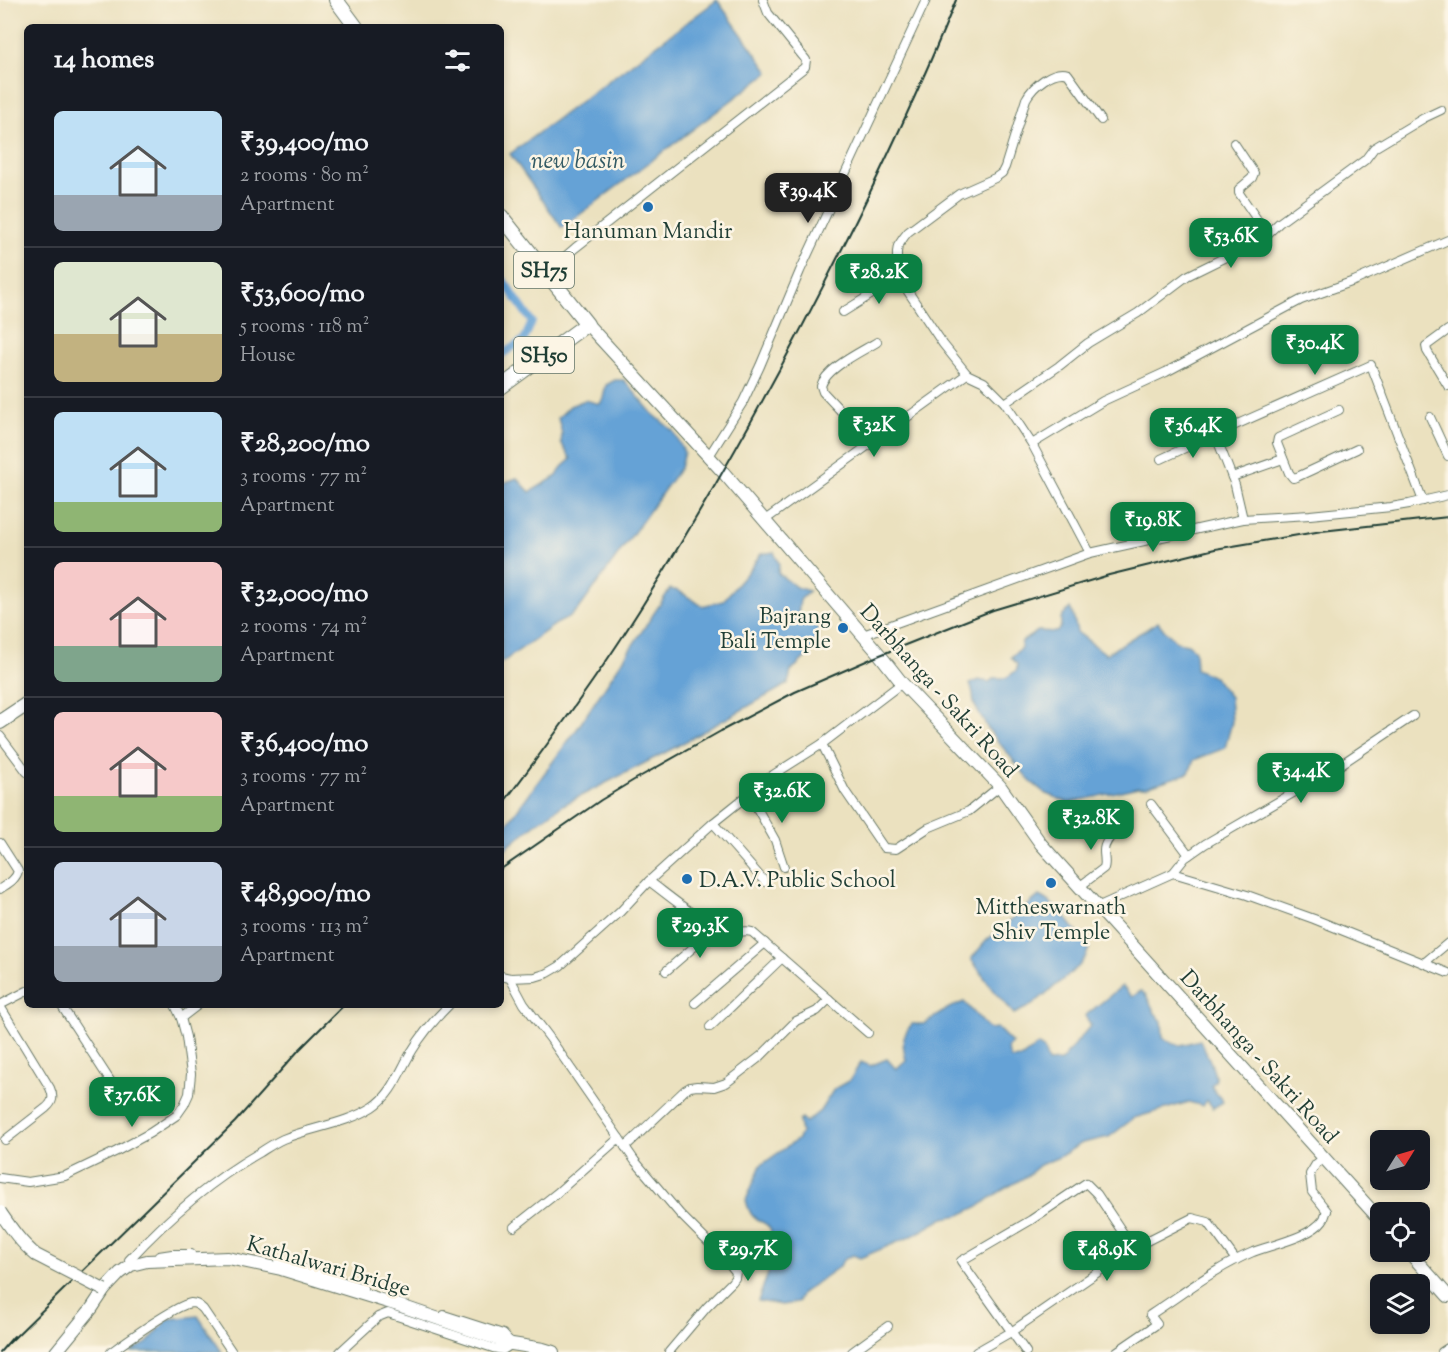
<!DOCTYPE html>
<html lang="en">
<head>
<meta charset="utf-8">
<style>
  :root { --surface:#171b24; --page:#242831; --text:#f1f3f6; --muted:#9ea1a6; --line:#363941; --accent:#0b8043 }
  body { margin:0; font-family:"Sorts Mill Goudy",serif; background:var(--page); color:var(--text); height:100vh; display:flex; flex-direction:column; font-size:22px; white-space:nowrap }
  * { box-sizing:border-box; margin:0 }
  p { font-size:20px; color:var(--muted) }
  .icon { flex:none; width:33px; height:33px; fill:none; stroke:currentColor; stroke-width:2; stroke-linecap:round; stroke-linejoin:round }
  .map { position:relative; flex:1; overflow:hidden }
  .drawer { position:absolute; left:24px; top:24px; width:480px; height:984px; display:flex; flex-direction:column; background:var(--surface); border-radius:9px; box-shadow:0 3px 9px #0003 }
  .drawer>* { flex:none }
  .needle { width:39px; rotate:53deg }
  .fabs { position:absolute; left:1370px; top:1130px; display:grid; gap:12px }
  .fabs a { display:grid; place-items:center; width:60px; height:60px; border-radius:9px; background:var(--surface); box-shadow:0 3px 9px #0003; font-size:30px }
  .price { position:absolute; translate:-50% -51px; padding:0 14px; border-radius:12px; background:var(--accent); color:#fff; font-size:20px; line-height:39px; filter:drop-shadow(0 2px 3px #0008) }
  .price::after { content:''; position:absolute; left:50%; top:36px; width:18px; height:14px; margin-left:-9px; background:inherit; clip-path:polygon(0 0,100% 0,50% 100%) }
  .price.on { background:#222; color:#fff }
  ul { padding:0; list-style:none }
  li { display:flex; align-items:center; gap:18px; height:150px; padding:0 30px }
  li+li { border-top:2px solid var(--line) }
  li span { display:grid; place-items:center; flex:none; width:168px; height:120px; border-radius:9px; color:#555 }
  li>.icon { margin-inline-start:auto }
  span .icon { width:72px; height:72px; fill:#fffc; stroke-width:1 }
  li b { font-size:26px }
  h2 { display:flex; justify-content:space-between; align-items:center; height:72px; padding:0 30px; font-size:26px }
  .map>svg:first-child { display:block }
  .water { fill:#65a2d6; stroke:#427085; stroke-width:1.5 }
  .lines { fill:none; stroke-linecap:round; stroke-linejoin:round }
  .canal { stroke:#65a2d6; stroke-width:8 }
  .minor-casing { stroke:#667665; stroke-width:10 }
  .secondary-casing { stroke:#667665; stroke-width:14 }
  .primary-casing { stroke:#667665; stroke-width:16 }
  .minor { stroke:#fff; stroke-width:8 }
  .secondary { stroke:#fff; stroke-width:12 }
  .primary { stroke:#fff; stroke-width:14 }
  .rail { stroke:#1f3d34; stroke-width:2 }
  .secondary-bridge-casing { stroke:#667665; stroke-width:14; stroke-linecap:butt }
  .secondary-bridge { stroke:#fff; stroke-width:12 }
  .poi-dot { fill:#1f6fb2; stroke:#fcf5e5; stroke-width:2 }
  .labels { text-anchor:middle; stroke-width:5; stroke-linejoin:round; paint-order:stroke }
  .shield { fill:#fcf5e5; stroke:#617469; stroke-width:1.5 }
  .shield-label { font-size:21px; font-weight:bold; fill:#1f3d34 }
  .poi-label { font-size:22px; fill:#1f3d34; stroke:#fcf5e5 }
  .street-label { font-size:22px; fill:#1f3d34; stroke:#fcf5e5 }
  .water-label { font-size:24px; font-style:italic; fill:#345b65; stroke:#fcf5e5 }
</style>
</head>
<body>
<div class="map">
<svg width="1448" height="1352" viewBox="0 0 1448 1352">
  <rect width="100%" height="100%" fill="#fcf5e5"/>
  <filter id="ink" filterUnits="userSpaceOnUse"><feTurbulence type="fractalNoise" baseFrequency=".0167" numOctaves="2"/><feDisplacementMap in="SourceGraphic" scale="12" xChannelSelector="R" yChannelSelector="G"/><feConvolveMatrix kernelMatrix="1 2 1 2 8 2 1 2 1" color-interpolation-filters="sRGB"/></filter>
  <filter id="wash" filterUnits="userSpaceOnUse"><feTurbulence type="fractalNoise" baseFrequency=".008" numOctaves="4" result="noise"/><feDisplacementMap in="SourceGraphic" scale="24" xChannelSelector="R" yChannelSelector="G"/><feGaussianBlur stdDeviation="1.35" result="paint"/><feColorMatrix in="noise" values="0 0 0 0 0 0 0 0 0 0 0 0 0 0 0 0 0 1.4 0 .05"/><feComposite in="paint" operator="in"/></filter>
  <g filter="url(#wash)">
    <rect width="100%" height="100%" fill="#ebe1bf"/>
    <g class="water">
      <polygon points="717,0 769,72 562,228 510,154"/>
      <polygon points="615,380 624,380 652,413 673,431 684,452 680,468 582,605 570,617 556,624 501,663 501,484 517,478 530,492 557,476 562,467 571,459 561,443 562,434 558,418 570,406 585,400 600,404 603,398 606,385"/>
      <polygon points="774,552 779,564 778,573 796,587 809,591 800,600 798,614 809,623 818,626 817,640 811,652 791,671 788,684 672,749 563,805 537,823 501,852 501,832 577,729 670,589 679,591 702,606 723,601 751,568 761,554"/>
      <polygon points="1070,608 1073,615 1077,632 1106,654 1158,622 1165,631 1177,642 1188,644 1195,650 1196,669 1214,677 1230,697 1232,722 1225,748 1194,760 1189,773 1146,787 1138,787 1069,803 1045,793 1030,781 988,729 974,704 973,693 970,684 978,680 989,682 994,678 1006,678 1017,670 1017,664 1011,657 1021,648 1022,641 1038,631 1057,632 1061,626 1061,618"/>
      <path d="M 1039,896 C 1059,905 1076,931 1089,948 L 1086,956 L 1079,966 L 1032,1005 L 1014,1014 L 991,987 L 971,959 L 986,941 Z"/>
      <path d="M 1122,986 L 1132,997 L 1141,991 L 1146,995 L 1155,1013 L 1162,1021 L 1163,1037 C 1179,1050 1182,1044 1200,1040 L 1211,1063 L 1216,1079 L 1211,1086 L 1223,1102 L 1213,1108 L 1207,1100 L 1203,1106 L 1189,1102 L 1134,1118 L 1109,1137 L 1082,1143 L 1059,1157 L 1040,1165 L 1027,1176 L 1001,1191 L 979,1206 L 960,1215 L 944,1218 L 912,1236 L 860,1258 L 853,1255 L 843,1260 L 840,1266 L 802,1293 L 797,1303 L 781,1305 L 758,1301 L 776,1251 L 767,1246 L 768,1238 L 771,1231 C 766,1220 758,1223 752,1215 C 749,1211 747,1204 746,1200 L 761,1165 L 798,1139 L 801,1133 L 799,1121 L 802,1119 L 806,1122 L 820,1111 L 834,1089 L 850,1080 L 861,1062 L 870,1066 L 887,1059 L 896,1069 L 906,1060 C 902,1044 901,1037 912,1024 L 924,1024 L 949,1008 L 964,1002 L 989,1029 L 997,1028 L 1012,1043 L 1007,1048 L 1011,1059 L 1021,1058 L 1038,1045 L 1044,1050 L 1048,1062 L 1061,1061 L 1091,1025 L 1085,1016 Z"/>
      <polygon points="198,1316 222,1352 130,1352 147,1343 168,1319"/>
    </g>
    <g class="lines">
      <polyline class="canal" points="501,277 532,322 524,340 501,355"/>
    </g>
  </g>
  <g filter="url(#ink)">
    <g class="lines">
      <defs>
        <g id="minor">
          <polyline points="1234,143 1254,173 1252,178 1239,189 1239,193 1267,234"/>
          <polyline points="546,273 575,248 805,67 806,60 768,13 763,0"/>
          <polyline points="843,312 901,276"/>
          <polyline points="1448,330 1426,346 1427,351 1448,386"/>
          <polyline points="1005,403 1059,366 1088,343 1138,313 1187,276 1262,239 1279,223 1365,160 1374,148 1424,118 1441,110"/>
          <polyline points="1339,410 1278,438 1277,443 1289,473 1293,478 1297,477 1357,449"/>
          <polyline points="1430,417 1448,456"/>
          <path d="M 872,444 L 823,392 L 821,386 C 826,368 861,352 877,342"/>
          <polyline points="1032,444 1103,401 1166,372 1301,300 1354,281 1448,240"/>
          <polyline points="709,456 743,402 760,366 800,271 926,0"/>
          <polyline points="1161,459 1215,434"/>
          <polyline points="1232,477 1283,459"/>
          <polyline points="1243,519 1235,485 1215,434 1371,365 1423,501"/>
          <polyline points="765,520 967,374"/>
          <path d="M 1090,553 L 1032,444 L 1005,403 L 984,382 L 967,374 L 943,344 L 907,290 L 904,285 L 897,259 L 897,252 L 898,246 L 904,237 L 908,232 L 959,194 L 995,178 L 1002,173 L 1005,167 L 1026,99 C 1033,86 1053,69 1068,74 L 1101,120"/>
          <polyline points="863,635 1090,553 1243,519 1310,515 1391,507 1409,504 1448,495"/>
          <polyline points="0,736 27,772"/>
          <polyline points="822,744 845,791 884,848 896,849 928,828 969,811 1000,786"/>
          <polyline points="749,794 775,840 784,867"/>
          <polyline points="1151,804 1189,855"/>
          <polyline points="713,823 765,882"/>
          <path d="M 0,843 L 18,871 C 16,880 7,884 0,889"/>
          <polyline points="1173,873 1185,858 1205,844 1331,771 1413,716"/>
          <path d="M 649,881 C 673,899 697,920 725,931 C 734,935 743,929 752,932 L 868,1033"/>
          <path d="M 1079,887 L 1104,868 C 1106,862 1104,858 1104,851 C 1104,842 1112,835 1118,828"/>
          <polyline points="1097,907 1173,873 1247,895 1314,919 1448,973"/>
          <polyline points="1424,963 1448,943"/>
          <polyline points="666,971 717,927"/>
          <polyline points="501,976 510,978 535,977 548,973 560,966 620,912 649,881 713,823 773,775 822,744 902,683"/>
          <polyline points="510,978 524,1004 549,1037 635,1161 680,1214 727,1261 736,1272 735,1278 732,1282 707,1307 669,1352"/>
          <polyline points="695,1003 765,943"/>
          <polyline points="0,1005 27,991"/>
          <polyline points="61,1005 120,1096"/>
          <path d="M 0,1006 L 50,1088 C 54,1097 53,1102 46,1108 L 5,1140"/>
          <polyline points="181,1018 198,1005"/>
          <polyline points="710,1027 782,958"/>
          <polyline points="625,1147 685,1090 690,1087 697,1086 714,1087 726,1083 761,1056 796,1021 817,1011 829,999"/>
          <polyline points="0,1178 28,1182 65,1176 117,1151 150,1133 177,1115 184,1105 189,1094 191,1074 186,1037 181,1018 175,1005"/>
          <polyline points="514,1227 557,1193 619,1138"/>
          <polyline points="159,1256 172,1254 191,1254"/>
          <path d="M 129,1260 C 167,1219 210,1181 259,1153 C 267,1148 274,1143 283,1139 C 312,1127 346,1124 373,1107 C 393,1094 400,1070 412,1051 C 422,1034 435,1019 449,1005"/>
          <polyline points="278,1263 298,1267 363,1288"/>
          <path d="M 111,1352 C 125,1342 176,1305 191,1303 C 196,1303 199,1305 203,1309 L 232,1352"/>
          <polyline points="340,1352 378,1317 388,1313 493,1348 503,1350 512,1344 503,1334 444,1315"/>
          <polyline points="852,1352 888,1326"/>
          <polyline points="976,1352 1011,1332 1133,1248 1192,1218 1208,1222 1236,1260"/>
          <polyline points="1026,1352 961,1261 1031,1220 1086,1183 1097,1194 1133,1248"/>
          <path d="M 1116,1352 L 1157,1324 L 1150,1315 C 1184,1293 1215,1268 1253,1252 C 1271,1245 1311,1237 1323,1220 C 1325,1218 1325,1214 1327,1211 L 1312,1192 L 1310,1174 L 1316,1164 L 1324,1158"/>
          <polyline points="1442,1352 1448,1348"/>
        </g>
        <g id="secondary">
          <polyline points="587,324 723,472 880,655 902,683 1000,786 1041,844 1380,1220"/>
          <polyline points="1408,1251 1448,1296"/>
          <polyline points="56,1352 92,1308 104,1290 120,1273 131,1265 147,1261 228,1258 281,1269 404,1307 512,1344 543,1349 553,1352"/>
        </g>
        <g id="primary">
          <polyline points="336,0 356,27"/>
          <polyline points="501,216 587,324 501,387"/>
          <polyline points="0,722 27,704"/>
        </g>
      </defs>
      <use href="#minor" class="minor-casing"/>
      <use href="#secondary" class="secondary-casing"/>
      <use href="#primary" class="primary-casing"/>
      <use href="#minor" class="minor"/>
      <use href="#secondary" class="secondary"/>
      <use href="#primary" class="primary"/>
      <g class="rail">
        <path d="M 501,806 C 542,752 583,697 621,639 C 687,537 747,432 803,325 C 859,218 911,111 956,0"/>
        <polyline points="501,869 601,800 634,780 721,731 795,692 880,655 993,610 1109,575 1215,549 1322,531 1448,517"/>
        <polyline points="9,1343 235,1122 299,1050 344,1005"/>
        <polyline points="0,1352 14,1336"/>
      </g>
      <defs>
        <path id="secondary-bridge" d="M 0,1212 C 11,1228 21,1243 36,1255 L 104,1290"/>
      </defs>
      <use href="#secondary-bridge" class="secondary-bridge-casing"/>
      <use href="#secondary-bridge" class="secondary-bridge"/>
    </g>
  </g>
  <g class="poi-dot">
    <circle cx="648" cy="207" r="6"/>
    <circle cx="843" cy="628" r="6"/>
    <circle cx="687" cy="879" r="6"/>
    <circle cx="1051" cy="883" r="6"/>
  </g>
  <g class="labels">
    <g class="shield">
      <rect x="514" y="252" width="60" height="36" rx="4.5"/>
      <rect x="514" y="337" width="60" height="36" rx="4.5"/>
    </g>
    <g class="shield-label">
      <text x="544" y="277">SH75</text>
      <text x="544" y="362">SH50</text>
    </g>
    <g class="poi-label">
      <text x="648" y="238">Hanuman Mandir</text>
      <text x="831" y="623" text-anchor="end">Bajrang<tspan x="831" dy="25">Bali Temple</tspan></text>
      <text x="699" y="887" text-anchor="start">D.A.V. Public School</text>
      <text x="1051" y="914">Mittheswarnath<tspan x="1051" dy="25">Shiv Temple</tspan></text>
    </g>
    <g class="street-label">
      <text transform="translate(940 690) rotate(48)" y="8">Darbhanga - Sakri Road</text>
      <text transform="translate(1260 1056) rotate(48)" y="8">Darbhanga - Sakri Road</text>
      <text transform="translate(329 1265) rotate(16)" y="8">Kathalwari Bridge</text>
    </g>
    <g class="water-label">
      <text x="578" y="168">new basin</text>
    </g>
  </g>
</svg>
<div class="fabs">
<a><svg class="needle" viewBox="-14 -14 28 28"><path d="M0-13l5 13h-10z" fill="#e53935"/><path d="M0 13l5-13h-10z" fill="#9ea1a6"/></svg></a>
<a><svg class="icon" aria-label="locate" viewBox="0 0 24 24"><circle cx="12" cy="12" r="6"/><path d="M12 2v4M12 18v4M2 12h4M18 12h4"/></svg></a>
<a><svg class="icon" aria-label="layers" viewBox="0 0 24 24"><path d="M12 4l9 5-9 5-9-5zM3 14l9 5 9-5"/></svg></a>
</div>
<b class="price on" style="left:808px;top:224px">₹39.4K</b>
<b class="price" style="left:1231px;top:269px">₹53.6K</b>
<b class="price" style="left:879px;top:305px">₹28.2K</b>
<b class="price" style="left:1315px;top:376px">₹30.4K</b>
<b class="price" style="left:874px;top:458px">₹32K</b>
<b class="price" style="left:1193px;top:459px">₹36.4K</b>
<b class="price" style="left:1153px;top:553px">₹19.8K</b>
<b class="price" style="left:1301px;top:804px">₹34.4K</b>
<b class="price" style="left:782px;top:824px">₹32.6K</b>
<b class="price" style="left:1091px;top:851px">₹32.8K</b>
<b class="price" style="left:700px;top:959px">₹29.3K</b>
<b class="price" style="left:132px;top:1128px">₹37.6K</b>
<b class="price" style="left:748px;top:1282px">₹29.7K</b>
<b class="price" style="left:1107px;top:1282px">₹48.9K</b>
<section class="drawer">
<h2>14 homes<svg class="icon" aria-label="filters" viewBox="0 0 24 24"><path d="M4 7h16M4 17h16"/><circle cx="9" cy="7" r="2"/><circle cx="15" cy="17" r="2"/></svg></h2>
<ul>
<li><span style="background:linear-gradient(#bfe0f5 70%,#9aa5b1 0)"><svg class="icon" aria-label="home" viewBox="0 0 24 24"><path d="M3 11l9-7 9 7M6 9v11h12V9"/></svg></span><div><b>₹39,400/mo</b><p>2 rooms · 80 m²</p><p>Apartment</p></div></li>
<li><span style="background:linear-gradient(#dfe7d0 60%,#c2b280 0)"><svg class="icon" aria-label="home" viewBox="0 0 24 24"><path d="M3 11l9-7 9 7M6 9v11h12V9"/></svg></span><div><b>₹53,600/mo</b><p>5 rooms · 118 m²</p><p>House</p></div></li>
<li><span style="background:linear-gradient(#bfe0f5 75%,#8fb573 0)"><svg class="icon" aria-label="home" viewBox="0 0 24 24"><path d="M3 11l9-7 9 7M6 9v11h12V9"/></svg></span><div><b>₹28,200/mo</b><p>3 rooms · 77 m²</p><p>Apartment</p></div></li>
<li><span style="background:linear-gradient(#f6c9c9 70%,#7fa58c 0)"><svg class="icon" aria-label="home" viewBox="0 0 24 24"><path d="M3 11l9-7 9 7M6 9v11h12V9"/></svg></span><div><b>₹32,000/mo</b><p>2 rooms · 74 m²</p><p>Apartment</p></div></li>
<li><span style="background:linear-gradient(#f6c9c9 70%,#8fb573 0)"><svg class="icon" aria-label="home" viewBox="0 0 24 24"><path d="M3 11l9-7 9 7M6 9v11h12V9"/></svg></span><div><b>₹36,400/mo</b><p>3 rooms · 77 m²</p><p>Apartment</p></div></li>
<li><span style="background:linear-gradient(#c9d6e8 70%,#9aa5b1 0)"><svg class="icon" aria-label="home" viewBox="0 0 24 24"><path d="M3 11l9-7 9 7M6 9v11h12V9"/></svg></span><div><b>₹48,900/mo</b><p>3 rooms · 113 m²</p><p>Apartment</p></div></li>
</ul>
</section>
</div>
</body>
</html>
